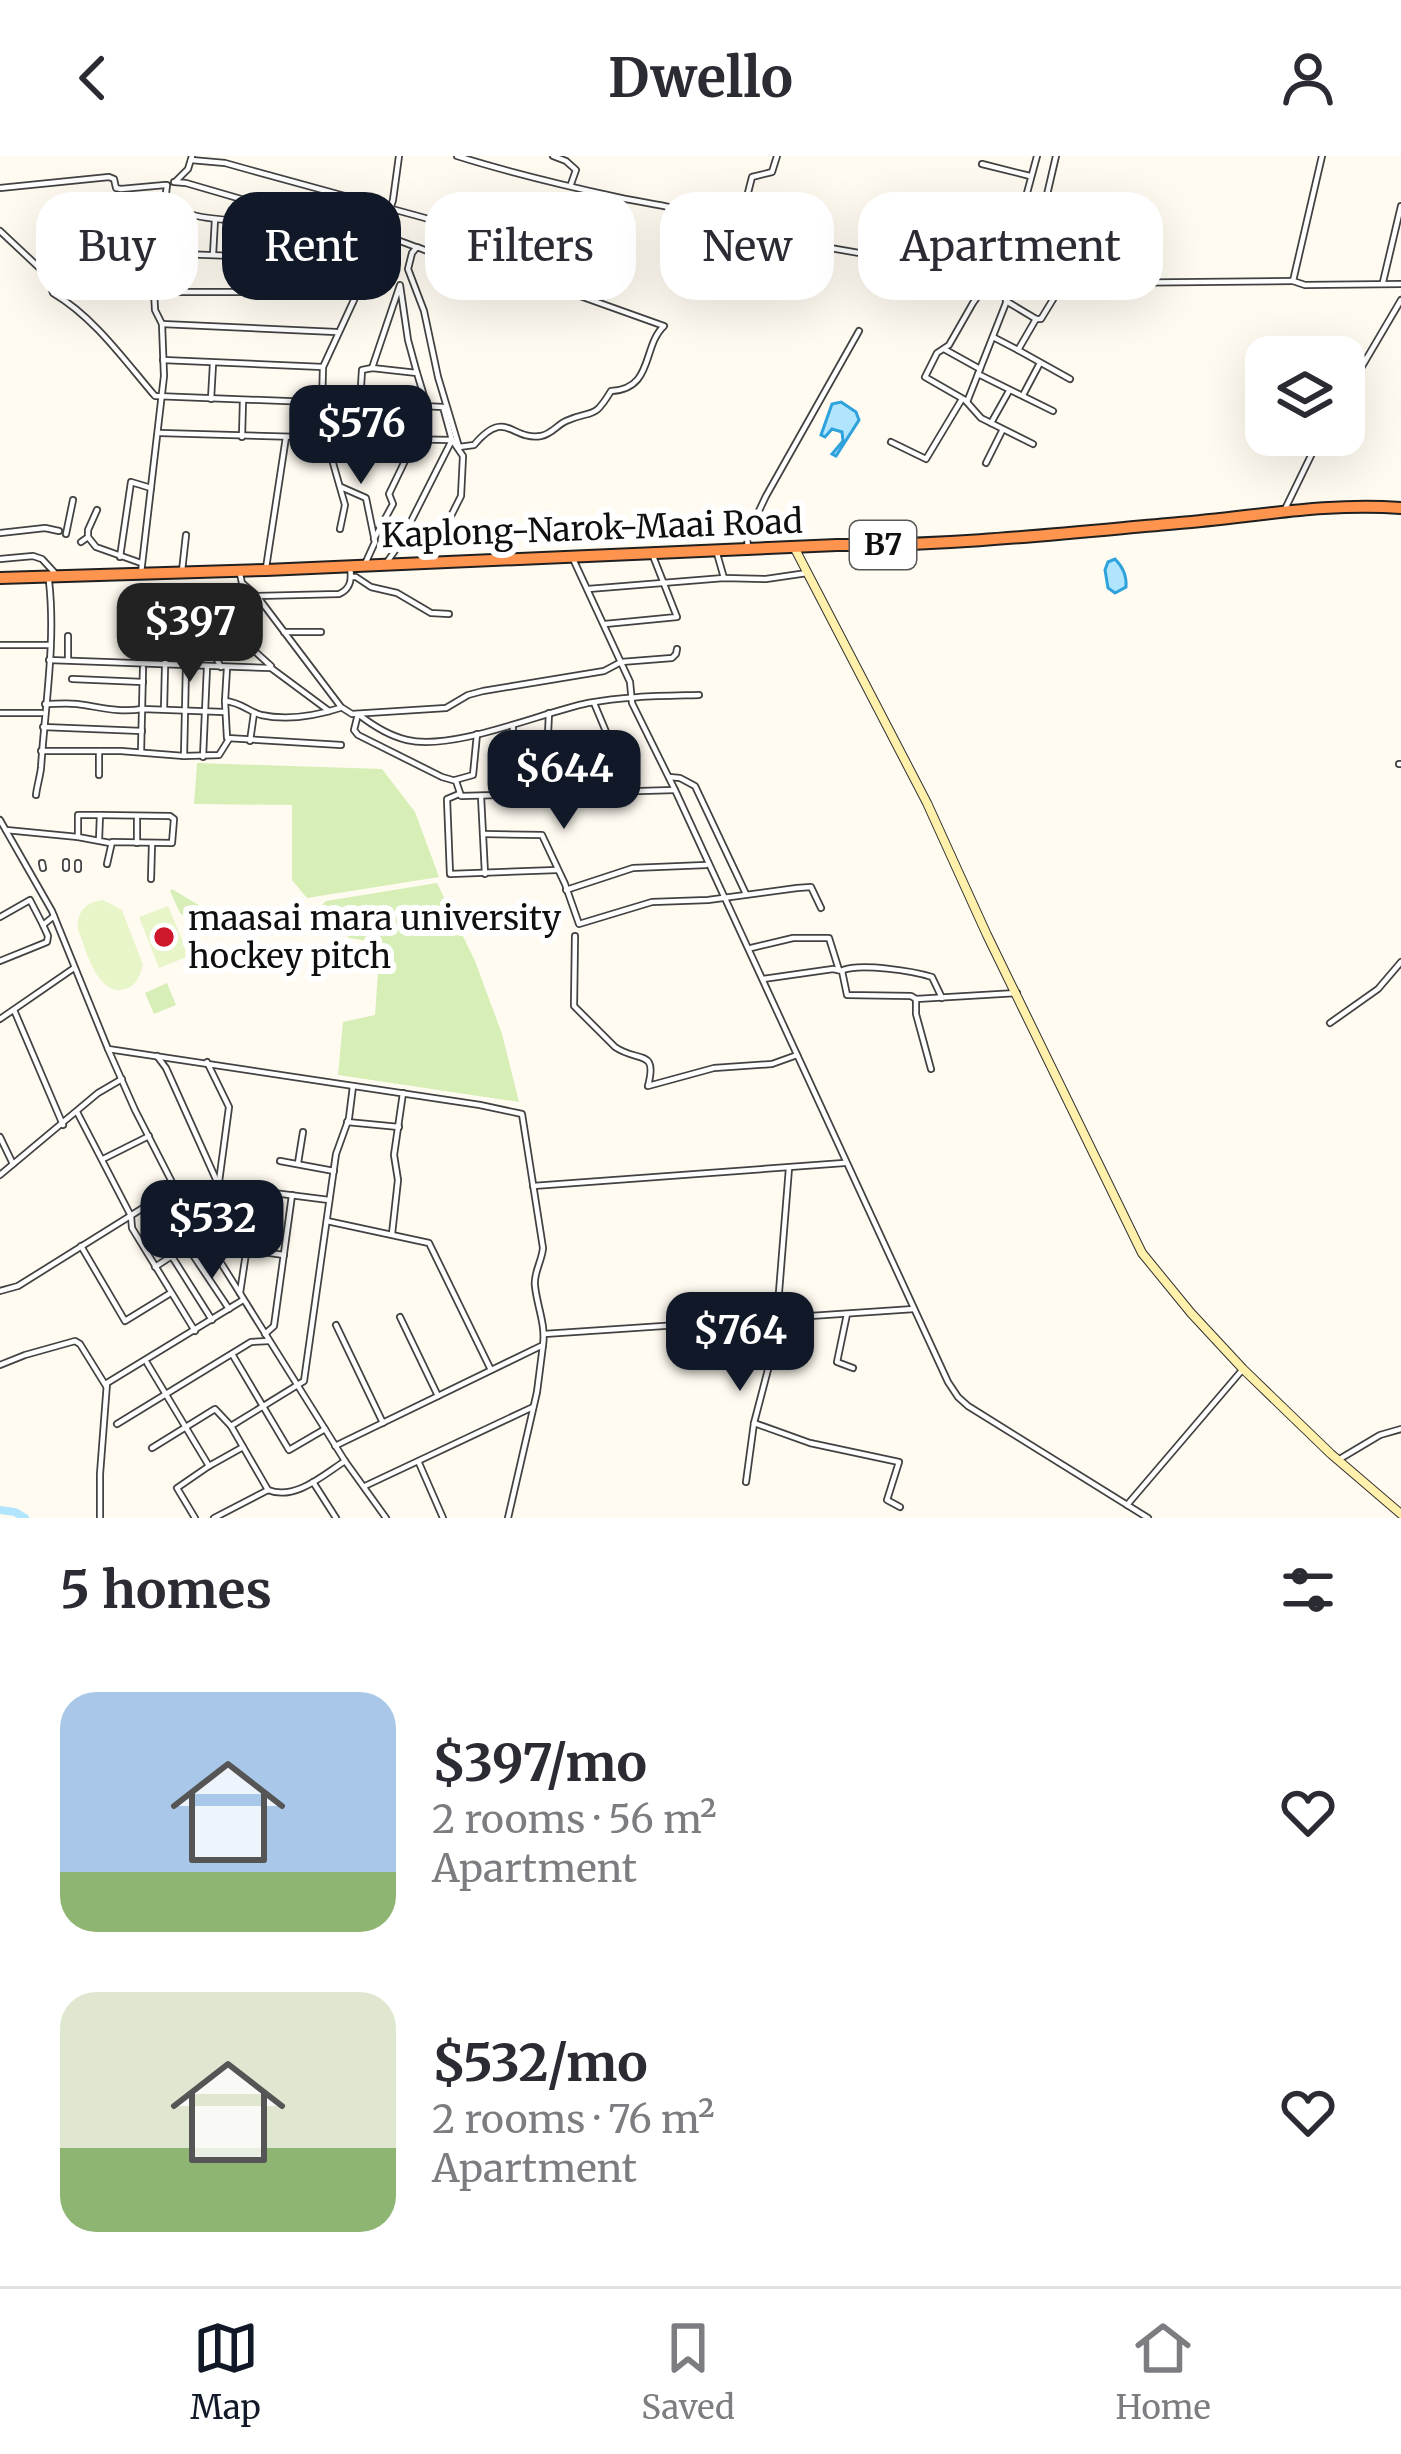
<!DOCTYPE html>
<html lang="en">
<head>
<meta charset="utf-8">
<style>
  :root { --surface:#fff; --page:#f7f7f7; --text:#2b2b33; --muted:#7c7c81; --line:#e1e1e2; --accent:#111827 }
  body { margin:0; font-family:Merriweather,serif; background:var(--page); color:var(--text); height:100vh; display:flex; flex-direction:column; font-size:45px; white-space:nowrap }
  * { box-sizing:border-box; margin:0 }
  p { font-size:39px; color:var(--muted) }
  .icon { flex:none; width:66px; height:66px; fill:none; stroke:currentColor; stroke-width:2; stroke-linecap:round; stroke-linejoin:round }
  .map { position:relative; height:1362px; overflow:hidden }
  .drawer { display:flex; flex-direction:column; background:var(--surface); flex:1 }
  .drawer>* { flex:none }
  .top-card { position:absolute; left:36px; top:36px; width:1329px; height:108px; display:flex; gap:24px }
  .controls { position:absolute; left:1245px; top:180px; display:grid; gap:24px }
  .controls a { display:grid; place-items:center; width:120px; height:120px; border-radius:24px; background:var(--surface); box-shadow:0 12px 48px #0002; font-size:60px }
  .price { position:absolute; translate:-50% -102px; padding:0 27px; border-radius:24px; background:var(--accent); color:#fff; font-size:39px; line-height:78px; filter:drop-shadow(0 3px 6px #0008) }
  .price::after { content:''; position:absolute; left:50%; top:72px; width:36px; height:27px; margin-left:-18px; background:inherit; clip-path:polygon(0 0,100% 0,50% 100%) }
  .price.selected { background:#222; color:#fff }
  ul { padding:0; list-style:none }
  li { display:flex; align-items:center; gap:36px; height:300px; padding:0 60px }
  li span { display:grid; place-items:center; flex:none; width:336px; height:240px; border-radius:36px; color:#555 }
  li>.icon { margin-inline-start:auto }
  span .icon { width:144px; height:144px; fill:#fffc; stroke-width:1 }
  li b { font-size:51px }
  h2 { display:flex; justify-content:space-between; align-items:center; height:144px; padding:0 60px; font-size:51px }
  .tag { padding:0 42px; border-radius:36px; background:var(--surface); box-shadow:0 12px 48px #0002; font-size:42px; line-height:108px }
  .tag.selected { background:var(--accent); color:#fff }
  header { display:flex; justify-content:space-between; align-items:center; height:156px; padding:0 60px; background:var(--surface); font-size:54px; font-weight:700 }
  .dock { display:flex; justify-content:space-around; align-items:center; height:168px; border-top:3px solid var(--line); background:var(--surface); font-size:33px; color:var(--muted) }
  .dock a { display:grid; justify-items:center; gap:6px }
  .dock .selected { color:var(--accent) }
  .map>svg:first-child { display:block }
  .green { fill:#d7eeb6 }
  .pitch { fill:#e8f5c9 }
  .water { fill:#b0e5fd; stroke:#2fa2dc; stroke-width:3 }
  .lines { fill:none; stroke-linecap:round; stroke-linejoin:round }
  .river { stroke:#b0e5fd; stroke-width:8 }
  .street-casing { stroke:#424242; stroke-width:8 }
  .secondary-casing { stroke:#313131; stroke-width:10 }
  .highway-casing { stroke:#202020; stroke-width:14 }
  .street { stroke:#fff; stroke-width:4.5 }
  .secondary { stroke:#fff0ac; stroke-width:8 }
  .highway { stroke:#ff944f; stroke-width:10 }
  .poi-dot { fill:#cf172c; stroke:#fff; stroke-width:4.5 }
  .labels { text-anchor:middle; stroke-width:12; stroke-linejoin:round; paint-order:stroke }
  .shield { fill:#fff; stroke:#575757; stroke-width:3 }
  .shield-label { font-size:30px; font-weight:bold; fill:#0f0f0f }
  .street-label { font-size:33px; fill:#0f0f0f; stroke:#fff }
  .poi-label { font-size:33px; fill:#0f0f0f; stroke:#fff; text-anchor:start }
</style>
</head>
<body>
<header><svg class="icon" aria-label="back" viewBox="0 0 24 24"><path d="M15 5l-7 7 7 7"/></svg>Dwello<svg class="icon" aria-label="person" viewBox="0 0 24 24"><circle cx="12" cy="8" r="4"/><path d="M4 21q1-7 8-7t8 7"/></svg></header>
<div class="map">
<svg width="1401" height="1362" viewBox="0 0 1401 1362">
  <rect width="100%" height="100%" fill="#fffbf1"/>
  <g class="green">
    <polygon points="197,607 382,613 415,656 439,721 307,742 292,724 292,649 194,648"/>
    <polygon points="437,727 475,805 502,878 519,946 338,919 343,866 375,859 380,787 349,782 319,752 326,745"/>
    <polygon points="172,733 210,756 187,762 180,757 170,735"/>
    <polygon points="167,827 176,849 154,858 145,837"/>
  </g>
  <g class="pitch">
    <path d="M 103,744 L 122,754 L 143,809 C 140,819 137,830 125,833 C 97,841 86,793 78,774 C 76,756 86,746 103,744 Z"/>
    <polygon points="168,750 189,800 159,812 139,761"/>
  </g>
  <g class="water">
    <polygon points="841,246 856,256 859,264 836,300 832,298 843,285 842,276 832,273 825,281 821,279 832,248"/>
    <path d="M 1115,403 C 1123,411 1127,419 1126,431 L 1115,437 L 1108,432 L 1105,414 L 1108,406 Z"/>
  </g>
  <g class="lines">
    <polyline class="river" points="0,1354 15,1356 25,1362"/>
    <defs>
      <g id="street">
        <path d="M 457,0 C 511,17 566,30 621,42 C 659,50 706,54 738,76 L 1015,124 L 1103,127 L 1293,125"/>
        <polyline points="553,0 566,5 576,14 571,28"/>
        <polyline points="1322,0 1293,125 1305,129 1401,128"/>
        <polyline points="191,4 225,7 250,14 425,62 465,75"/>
        <polyline points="982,8 1030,20"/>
        <polyline points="176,25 188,13 192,0"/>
        <polyline points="174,26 186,27 289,57 299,56 372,70 392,82"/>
        <polyline points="0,32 109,21 114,23 116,32 121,33 165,29"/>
        <path d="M 193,59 C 211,64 281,69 297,63 C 300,62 302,59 305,57"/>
        <path d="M 0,75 L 47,119 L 53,137 C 95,162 124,204 155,240 L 336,247 L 331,300 L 345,349 L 340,373"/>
        <polyline points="383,75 393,44 399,0"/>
        <polyline points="738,76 752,21 772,16 777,0"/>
        <path d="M 417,91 L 453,105 L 580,140 L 664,170 C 642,190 654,233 611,235 C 593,265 593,253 566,265 C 557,269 552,278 541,280 C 511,285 506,251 474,289 L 459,291 L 438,221 L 424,155 L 408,113 L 412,97 Z"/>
        <path d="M 433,95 C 453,93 456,80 473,72"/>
        <polyline points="180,98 372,105"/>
        <polyline points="213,99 215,63"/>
        <polyline points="992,120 973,147 949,189 937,197 925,221 965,244 981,262 1033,288"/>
        <polyline points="1004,122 1037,0"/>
        <polyline points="1034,124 1042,60 1056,0"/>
        <polyline points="1383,126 1401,50"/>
        <polyline points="1063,127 1041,163 1036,163 1018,194 1070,223"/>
        <polyline points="117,136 261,136 355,140"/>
        <polyline points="1006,145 1036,163"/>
        <polyline points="162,168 336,176"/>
        <polyline points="993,181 1018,194"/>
        <polyline points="944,193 980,213"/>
        <polyline points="163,204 323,211"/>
        <polyline points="372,212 400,129 408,184 417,217"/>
        <polyline points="978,218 1053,255"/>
        <polyline points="1023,239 1040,207"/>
        <polyline points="1344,241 1401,144"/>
        <polyline points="211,243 213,208"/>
        <polyline points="967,246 1015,124"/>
        <polyline points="336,247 360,247"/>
        <polyline points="322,248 323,211 372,105 388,83 392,82 416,91"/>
        <polyline points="427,250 417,217 372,212 362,214 360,247 443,251 452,284 463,300 461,340 428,406"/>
        <polyline points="991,267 1009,235"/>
        <polyline points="160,277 300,281 303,247"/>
        <polyline points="242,281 243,244"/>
        <polyline points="334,282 452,284"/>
        <polyline points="891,286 926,303 962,243"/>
        <polyline points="986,307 1002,275"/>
        <polyline points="341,331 366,342 375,386 365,408"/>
        <polyline points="1286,351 1321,279"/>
        <polyline points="0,377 45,372 59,375"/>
        <polyline points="66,378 73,344"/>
        <polyline points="88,381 96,391 141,407"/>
        <polyline points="374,383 393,348 389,338 416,282"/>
        <polyline points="81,386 88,381 88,374 97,354"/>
        <polyline points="748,393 747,380 766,340 859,175"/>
        <polyline points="716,394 724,422"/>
        <polyline points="120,401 131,326 151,332"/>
        <polyline points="0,403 33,400 42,403 54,416"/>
        <polyline points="574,405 630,526 632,547 675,634 948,1226 958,1241 968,1250 1148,1362"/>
        <polyline points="387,406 399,389 452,284"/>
        <polyline points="266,412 286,281"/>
        <polyline points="182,415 186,379"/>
        <polyline points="141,417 164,220 162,168 155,154 154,134 167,29"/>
        <polyline points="240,418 242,427 257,440 341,551 352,558 446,552 468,539 483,535 604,515 621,506 672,502 676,498 677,493"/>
        <polyline points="351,421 356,421 371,431 397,437 431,457 449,458"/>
        <polyline points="588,433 724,422 766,423 807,417"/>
        <path d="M 257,440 L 339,438 C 351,433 352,423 350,412"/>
        <polyline points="150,450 150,464 155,468 218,472 217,504 221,511"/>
        <polyline points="605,468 677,461 653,400"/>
        <polyline points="218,472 249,490 271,510"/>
        <polyline points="284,476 321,476"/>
        <polyline points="0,489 48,489"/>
        <polyline points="49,504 271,512 329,555"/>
        <polyline points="68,504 68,480"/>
        <polyline points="227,512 225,545 227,582 341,589"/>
        <polyline points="72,523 143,526"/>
        <path d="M 225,545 C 240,546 248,555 261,559 C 288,565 315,560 340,552"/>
        <path d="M 45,548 C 55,548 67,547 77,548 C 100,551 119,557 142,553 L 224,556"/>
        <polyline points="164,553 166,470"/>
        <polyline points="0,557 42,557"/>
        <polyline points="43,571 142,575"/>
        <polyline points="250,585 254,557"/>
        <polyline points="41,595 121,595 184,600 186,510"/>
        <polyline points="141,596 143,512"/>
        <polyline points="512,597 590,604 614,602 615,597 594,547"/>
        <polyline points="547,599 549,557"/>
        <polyline points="184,600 219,599 229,583"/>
        <polyline points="203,601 207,511"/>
        <polyline points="1399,608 1401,608"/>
        <polyline points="99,619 99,595"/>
        <polyline points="669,621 680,622 695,630 746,738"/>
        <polyline points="455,624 473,619 477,578"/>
        <path d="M 675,634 L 461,640 L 456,625 L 442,621 L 358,579 L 354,574 L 358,558 C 372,569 390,580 407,584 C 454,595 540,557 588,547 C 626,540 662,540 699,539"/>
        <polyline points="459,638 447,643 450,718 557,714"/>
        <polyline points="508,638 513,572"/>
        <path d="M 36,639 C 37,630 40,621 41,612 C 45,550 56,486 49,425"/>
        <polyline points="481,640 485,718"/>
        <polyline points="100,659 170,660 174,663 172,687 112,686 107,708"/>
        <polyline points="137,663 137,687"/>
        <path d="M 0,664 L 52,755 L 108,893 L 480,949 L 522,958 L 543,1092 C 542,1105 533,1118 535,1130 C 537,1150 546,1169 543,1189 L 335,1290"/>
        <polyline points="6,674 78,681"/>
        <polyline points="483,678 542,679 565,728 579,768 652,746 708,744 797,732 811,731 821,752"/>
        <polyline points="99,684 100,659 78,659 78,681 110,687"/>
        <polyline points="42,707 43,712"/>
        <polyline points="66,712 66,706"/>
        <polyline points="78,713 78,707"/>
        <polyline points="151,723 152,688"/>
        <polyline points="566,734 633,712 706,709"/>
        <polyline points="0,761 30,744 43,769 54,760"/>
        <path d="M 575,780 L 574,850 L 615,891 C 638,907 658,892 648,930 L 714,912 L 772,908 L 797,899"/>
        <polyline points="751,792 793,782 829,782 839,814"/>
        <polyline points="0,805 47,786 48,780 43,769"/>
        <path d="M 843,814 C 861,807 913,815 932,821 L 942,842"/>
        <polyline points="763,823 833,813 842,815 847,839 911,840 916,843 1017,837"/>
        <polyline points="916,843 916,858 931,913"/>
        <polyline points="14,854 63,969"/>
        <polyline points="0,863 74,812"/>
        <polyline points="1330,867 1378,833 1401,806"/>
        <polyline points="108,893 135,954 175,1032 211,1091 345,1305 386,1362"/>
        <polyline points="157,900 166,912 219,1030 329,1044"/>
        <polyline points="207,906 229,951 211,1086"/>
        <polyline points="77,956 131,1060 132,1072 195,1175"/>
        <polyline points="347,966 399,971"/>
        <polyline points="0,981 13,1008"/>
        <polyline points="103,1003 149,980"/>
        <polyline points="280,1005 334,1015"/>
        <polyline points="298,1007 303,976"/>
        <polyline points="0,1019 98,937 122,923"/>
        <polyline points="533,1030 844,1007"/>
        <polyline points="327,1065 429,1087 491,1214"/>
        <polyline points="392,1078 398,1024 394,999 403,937"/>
        <polyline points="81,1090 125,1165 169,1138"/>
        <polyline points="248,1094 284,1099"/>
        <polyline points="171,1099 212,1164"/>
        <polyline points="155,1111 187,1090 229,1153"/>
        <polyline points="0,1135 18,1130 175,1032"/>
        <polyline points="240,1137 251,1064"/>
        <polyline points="847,1158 837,1206 853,1212"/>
        <polyline points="400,1161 438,1240"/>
        <polyline points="777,1161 789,1012"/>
        <polyline points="336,1169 383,1267"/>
        <polyline points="265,1178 274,1170 292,1039"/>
        <polyline points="544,1178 914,1153"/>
        <polyline points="232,1198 289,1294 325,1273"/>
        <polyline points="147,1207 209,1310"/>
        <polyline points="0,1209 25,1199 75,1185 80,1188 106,1230"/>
        <polyline points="754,1267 810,1287 899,1306 887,1344 900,1351"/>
        <polyline points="117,1268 251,1186 269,1185"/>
        <polyline points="231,1270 304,1225 336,998 349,962 353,930"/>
        <polyline points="152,1292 215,1253 231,1270 268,1334"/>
        <polyline points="1338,1304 1380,1279 1401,1273"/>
        <polyline points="419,1307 443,1362"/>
        <polyline points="313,1326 336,1362"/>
        <polyline points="746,1326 754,1267 782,1160"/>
        <polyline points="365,1330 533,1251"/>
        <polyline points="1127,1349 1243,1213"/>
        <polyline points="100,1362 100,1318 107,1227 243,1144"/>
        <polyline points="195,1362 177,1332 209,1310 243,1291"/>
        <path d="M 214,1362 L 268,1334 C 295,1345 323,1319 345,1305"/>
        <polyline points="508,1362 537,1236 543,1189"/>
      </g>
      <polyline id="secondary" points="794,391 927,647 987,779 1142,1097 1191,1157 1243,1213 1331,1298 1401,1358"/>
      <path id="highway" d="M 0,422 L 266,414 L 837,389 C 951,390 1066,377 1179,367 C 1253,361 1327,346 1401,352"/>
    </defs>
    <use href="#street" class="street-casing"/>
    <use href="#secondary" class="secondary-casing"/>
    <use href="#highway" class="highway-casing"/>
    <use href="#street" class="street"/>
    <use href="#secondary" class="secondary"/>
    <use href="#highway" class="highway"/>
  </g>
  <circle class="poi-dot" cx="164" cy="781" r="12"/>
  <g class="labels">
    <rect class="shield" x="850" y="365" width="66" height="48" rx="9"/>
    <g class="shield-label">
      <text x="883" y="399">B7</text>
    </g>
    <g class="street-label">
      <text transform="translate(592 372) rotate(-2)" y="12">Kaplong-Narok-Maai Road</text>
    </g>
    <g class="poi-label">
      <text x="188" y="774">maasai mara university<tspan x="188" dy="38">hockey pitch</tspan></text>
    </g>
  </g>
</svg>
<div class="controls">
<a><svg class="icon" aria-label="layers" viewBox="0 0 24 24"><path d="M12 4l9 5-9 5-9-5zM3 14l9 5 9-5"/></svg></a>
</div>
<b class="price" style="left:361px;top:331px">$576</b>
<b class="price selected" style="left:190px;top:529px">$397</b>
<b class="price" style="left:564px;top:676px">$644</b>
<b class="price" style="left:212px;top:1126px">$532</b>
<b class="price" style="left:740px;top:1238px">$764</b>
<div class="top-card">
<a class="tag">Buy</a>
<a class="tag selected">Rent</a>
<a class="tag">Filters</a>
<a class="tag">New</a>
<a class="tag">Apartment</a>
</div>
</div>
<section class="drawer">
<h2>5 homes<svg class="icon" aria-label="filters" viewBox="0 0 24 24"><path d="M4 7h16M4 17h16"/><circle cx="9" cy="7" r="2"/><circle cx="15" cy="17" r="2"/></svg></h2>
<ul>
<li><span style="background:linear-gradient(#a9c7e8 75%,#8fb573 0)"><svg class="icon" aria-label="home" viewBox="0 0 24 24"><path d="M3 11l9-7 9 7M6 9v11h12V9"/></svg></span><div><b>$397/mo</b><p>2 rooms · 56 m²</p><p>Apartment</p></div><svg class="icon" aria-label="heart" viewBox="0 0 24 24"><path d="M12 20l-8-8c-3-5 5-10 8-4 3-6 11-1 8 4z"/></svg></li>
<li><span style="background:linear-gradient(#dfe7d0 65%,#8fb573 0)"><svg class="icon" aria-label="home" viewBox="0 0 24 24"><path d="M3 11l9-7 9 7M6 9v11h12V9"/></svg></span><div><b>$532/mo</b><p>2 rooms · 76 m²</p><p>Apartment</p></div><svg class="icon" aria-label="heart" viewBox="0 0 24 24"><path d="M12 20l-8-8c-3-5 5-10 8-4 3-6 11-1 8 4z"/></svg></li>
</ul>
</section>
<nav class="dock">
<a class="selected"><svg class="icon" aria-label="map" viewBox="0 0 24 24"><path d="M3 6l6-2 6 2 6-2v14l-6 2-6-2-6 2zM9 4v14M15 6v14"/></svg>Map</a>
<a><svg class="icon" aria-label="saved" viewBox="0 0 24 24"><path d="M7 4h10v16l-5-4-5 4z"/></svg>Saved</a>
<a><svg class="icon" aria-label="home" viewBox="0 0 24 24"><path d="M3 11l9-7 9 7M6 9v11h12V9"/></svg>Home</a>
</nav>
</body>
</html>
